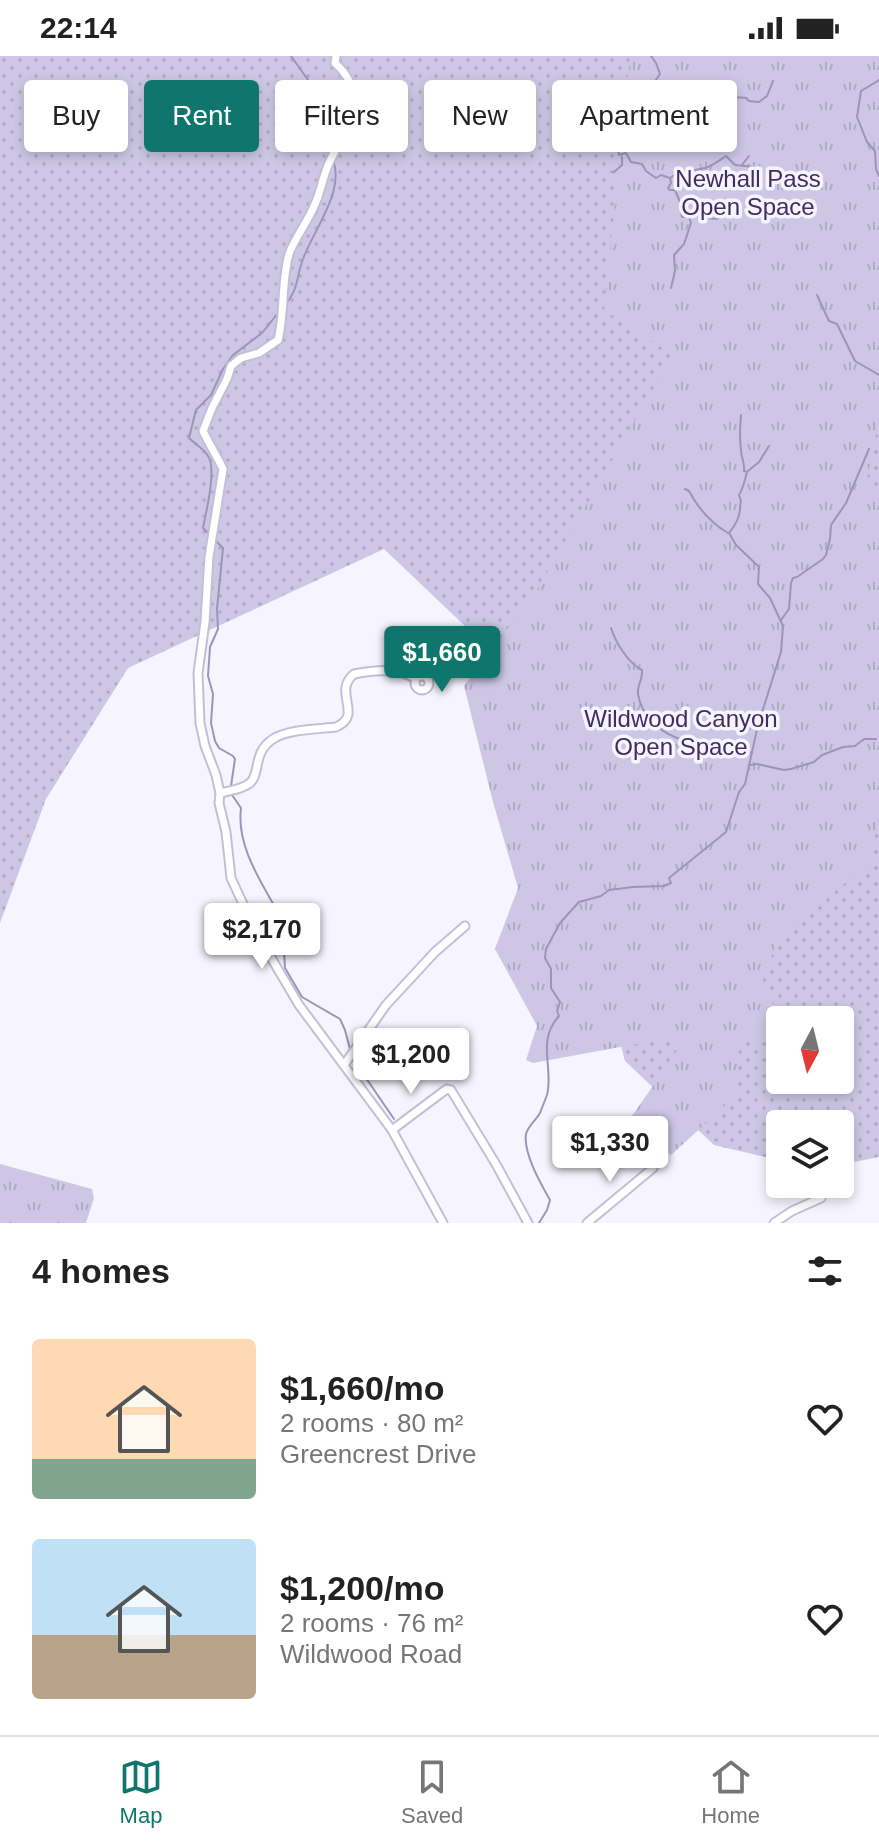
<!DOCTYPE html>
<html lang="en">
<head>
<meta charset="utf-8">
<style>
  :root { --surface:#fff; --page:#f2f2f2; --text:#222; --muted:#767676; --line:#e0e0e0; --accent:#0f766e }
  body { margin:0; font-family:Arial,sans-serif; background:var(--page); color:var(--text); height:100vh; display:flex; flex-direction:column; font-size:30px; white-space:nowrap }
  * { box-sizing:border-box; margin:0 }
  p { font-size:26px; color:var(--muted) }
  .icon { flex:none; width:44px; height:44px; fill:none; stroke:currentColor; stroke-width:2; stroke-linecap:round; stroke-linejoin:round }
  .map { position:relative; height:1167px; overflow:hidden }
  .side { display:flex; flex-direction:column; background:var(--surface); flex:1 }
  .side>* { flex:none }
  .top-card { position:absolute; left:24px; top:24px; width:832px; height:72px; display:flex; gap:16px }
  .needle { width:52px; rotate:187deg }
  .fabs { position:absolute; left:766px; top:950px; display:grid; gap:16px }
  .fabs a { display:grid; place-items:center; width:88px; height:88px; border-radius:8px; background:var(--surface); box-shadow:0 4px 12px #0003; font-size:40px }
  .price { position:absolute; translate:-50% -68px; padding:0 18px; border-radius:8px; background:#fff; color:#222; font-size:26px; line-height:52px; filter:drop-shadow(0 2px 4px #0008) }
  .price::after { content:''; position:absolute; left:50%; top:48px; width:24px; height:18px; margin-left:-12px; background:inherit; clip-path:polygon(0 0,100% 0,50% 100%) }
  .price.current { background:var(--accent); color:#fff }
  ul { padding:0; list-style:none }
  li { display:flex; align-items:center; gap:24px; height:200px; padding:0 32px }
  li span { display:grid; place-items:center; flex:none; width:224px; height:160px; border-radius:8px; color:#555 }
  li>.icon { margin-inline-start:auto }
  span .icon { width:96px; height:96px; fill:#fffc; stroke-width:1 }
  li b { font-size:34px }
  h2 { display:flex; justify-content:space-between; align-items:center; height:96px; padding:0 32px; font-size:34px }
  .tag { padding:0 28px; border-radius:8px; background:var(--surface); box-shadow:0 4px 12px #0003; font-size:28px; line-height:72px }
  .tag.current { background:var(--accent); color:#fff }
  .status { display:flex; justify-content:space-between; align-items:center; height:56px; padding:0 40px; background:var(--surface); direction:ltr }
  .status svg { height:22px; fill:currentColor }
  .dock { display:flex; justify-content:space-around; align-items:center; height:112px; border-top:2px solid var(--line); background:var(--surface); font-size:22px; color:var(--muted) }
  .dock a { display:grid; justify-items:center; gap:4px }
  .dock .current { color:var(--accent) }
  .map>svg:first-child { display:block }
  .grass { fill:url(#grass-dots); fill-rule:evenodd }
  .park { fill:url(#park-tufts) }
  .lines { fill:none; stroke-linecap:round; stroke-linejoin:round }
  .stream { stroke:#9c95b9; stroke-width:2 }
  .minor-casing { stroke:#c4bfd8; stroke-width:11 }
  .minor { stroke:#fff; stroke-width:7 }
  .labels { text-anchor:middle; stroke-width:7; stroke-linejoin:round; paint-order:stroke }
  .park-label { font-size:24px; fill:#3d2f5f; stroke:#f6f4fe }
</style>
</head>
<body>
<div class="status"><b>22:14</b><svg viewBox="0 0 49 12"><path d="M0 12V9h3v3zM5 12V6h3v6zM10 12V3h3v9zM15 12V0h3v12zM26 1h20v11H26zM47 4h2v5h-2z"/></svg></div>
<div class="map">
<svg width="879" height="1167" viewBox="0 0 879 1167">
  <defs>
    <pattern id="grass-dots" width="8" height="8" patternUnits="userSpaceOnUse" patternTransform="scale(2)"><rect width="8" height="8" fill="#cdc7e5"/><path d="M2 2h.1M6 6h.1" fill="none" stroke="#b0abc5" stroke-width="1.8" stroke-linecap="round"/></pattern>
    <pattern id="park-tufts" width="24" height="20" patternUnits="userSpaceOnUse" patternTransform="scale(2)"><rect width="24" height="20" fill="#cdc7e5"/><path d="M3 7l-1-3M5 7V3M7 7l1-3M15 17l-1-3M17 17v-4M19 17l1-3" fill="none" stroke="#b0abc5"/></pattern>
  </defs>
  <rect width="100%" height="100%" fill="#f6f4fe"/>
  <path class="grass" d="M 0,0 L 879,0 L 879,1101 L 849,1107 L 840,1107 L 840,1068 L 780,1068 L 780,1103 L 769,1102 L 714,1089 L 625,1005 L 525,627 L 384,493 L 128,612 L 46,743 L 0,867 ZM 780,964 L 840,964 L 840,1024 L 780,1024 Z"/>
  <g class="park">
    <polygon points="630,0 879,0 879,362 867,424 879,432 879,752 872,805 777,884 761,931 781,960 780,984 739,983 737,1039 671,1099 630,1063 683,986 653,985 533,1007 526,1004 537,970 495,893 518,832 493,746 464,630 537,534 673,299 604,254"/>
    <polygon points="0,1108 92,1133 94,1142 86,1167 0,1167"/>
  </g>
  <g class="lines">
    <g class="stream">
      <polyline points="291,0 313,31 330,97"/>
      <path d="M 651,0 L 656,7 L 660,18 L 651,31 L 652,44 L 641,53 C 640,72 628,73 616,84 L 619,99 L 626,97 L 631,106 L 642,108 L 646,115 L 656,122 L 661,119 L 670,122 L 671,127 L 668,132 L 670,134 L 675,134 L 682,151 L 681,157 L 682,161 C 687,160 692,159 696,160 C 711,161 718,169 727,153"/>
      <polyline points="879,24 861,35 857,61 867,86 875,95 876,113 879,120"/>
      <path d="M 658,26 C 673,34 693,33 705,46 C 721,39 731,41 746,42 L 749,45 L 759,46 L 767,40 L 773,25"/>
      <polyline points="578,44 582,49 590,54 597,67 604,74 619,81"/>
      <polyline points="605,46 631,56 641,56"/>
      <polyline points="742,109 749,100"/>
      <polyline points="614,116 622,109 622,101"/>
      <path d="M 670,122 C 682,113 695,116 708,111 C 715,108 720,104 726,100 L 735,109 L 754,111"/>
      <polyline points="671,232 675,215 674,199 684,188 691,167 689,161"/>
      <polyline points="817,239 829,265 837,268 855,305 879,319"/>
      <path d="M 285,249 C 299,233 296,221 303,203 C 313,175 343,138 334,107"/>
      <polyline points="748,415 759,406 769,390"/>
      <path d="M 685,433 L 689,435 C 698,452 711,467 728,477"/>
      <path d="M 208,477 L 203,472 C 206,456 217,413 208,400 C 204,393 195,388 189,382 L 196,354 L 211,339 L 223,313 L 233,299 L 262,277 L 278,257"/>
      <polyline points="216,485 223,492 217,553 218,573 210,591 208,620 213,638 211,667 215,685 219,692 233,700 235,703 231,730"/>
      <polyline points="781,564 789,553 791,527 793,522 797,521 823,503 826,499 830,483 831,469 846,447 869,393"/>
      <path d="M 611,572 C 616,587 628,607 642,614 C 643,623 637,629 638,638 C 641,660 663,680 685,684 C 710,690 727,680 751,697"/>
      <polyline points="750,709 757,708 784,714 791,713 814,706 822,699 843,691 855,690 864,683 876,683"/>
      <path d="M 232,739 L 241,752 C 236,792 263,828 281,862 L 282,869"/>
      <polyline points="283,879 285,912 302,941 340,963 345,974 350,993"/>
      <polyline points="353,1003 394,1063"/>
      <path d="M 539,1167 L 547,1154 L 550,1144 C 541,1128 523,1097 526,1078 C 528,1070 536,1064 540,1057 C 542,1052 545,1044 547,1039 C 554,1011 536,985 559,960 L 557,955 L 560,946 L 551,932 L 551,913 L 545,902 L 546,893 L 560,867 L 569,857 L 579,846 L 601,840 L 609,834 L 633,831 L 664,830 L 671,827 L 669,822 L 726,776 L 739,736 L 745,728 L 758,669 L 781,596 L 783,570 L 770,542 L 758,528 L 759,511 L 736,489 L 729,477 C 734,471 739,463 740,454 C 740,451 740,448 741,445 L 739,439 C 743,433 745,424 747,416 L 744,415 C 745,406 741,402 741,394 C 739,382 740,372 741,359"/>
    </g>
    <defs>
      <g id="minor">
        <path d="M 336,0 L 335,7 C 372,41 346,71 329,107 C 323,120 321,135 315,148 C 309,164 294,183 289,198 C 281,226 285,257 278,284 L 259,297 L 241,302 L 231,310 L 227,323 L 212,352 L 203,375 C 209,388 217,400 223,413 L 209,501 L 205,566 L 198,617 L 200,667 L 205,690 L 216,719 L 220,737 L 219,747 L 226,776 L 231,822 L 256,876 L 299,949 L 392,1074 L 443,1167"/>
        <circle cx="422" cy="627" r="7"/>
        <path d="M 220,737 C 229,735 243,733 250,727 C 261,717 252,697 273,683 C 288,673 319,673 336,671 C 364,659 332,636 354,618 C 374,614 399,611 416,623"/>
        <polyline points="344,1009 386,949 435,896 465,870"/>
        <polyline points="392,1074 444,1035 447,1033 451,1034 497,1110 528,1167"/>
        <polyline points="587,1167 653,1112"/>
        <polyline points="774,1167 792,1155 821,1142"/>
      </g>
    </defs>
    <use href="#minor" class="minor-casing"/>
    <use href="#minor" class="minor"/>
  </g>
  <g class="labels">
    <g class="park-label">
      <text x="748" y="131">Newhall Pass<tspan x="748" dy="28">Open Space</tspan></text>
      <text x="681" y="671">Wildwood Canyon<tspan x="681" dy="28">Open Space</tspan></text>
    </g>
  </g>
</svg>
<div class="fabs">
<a><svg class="needle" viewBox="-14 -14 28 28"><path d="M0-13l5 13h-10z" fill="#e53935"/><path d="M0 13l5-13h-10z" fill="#767676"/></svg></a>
<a><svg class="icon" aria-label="layers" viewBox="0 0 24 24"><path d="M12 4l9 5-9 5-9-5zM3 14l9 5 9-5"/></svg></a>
</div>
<b class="price current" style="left:442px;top:638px">$1,660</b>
<b class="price" style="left:262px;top:915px">$2,170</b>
<b class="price" style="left:411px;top:1040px">$1,200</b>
<b class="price" style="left:610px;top:1128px">$1,330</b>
<div class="top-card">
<a class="tag">Buy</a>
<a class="tag current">Rent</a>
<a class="tag">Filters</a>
<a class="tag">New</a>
<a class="tag">Apartment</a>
</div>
</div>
<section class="side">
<h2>4 homes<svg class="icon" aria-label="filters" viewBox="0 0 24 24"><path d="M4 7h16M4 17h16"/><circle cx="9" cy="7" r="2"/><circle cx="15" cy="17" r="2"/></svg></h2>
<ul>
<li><span style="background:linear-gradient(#ffd9b3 75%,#7fa58c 0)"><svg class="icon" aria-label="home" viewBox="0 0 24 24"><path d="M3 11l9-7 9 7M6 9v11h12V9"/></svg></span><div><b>$1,660/mo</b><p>2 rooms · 80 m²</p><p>Greencrest Drive</p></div><svg class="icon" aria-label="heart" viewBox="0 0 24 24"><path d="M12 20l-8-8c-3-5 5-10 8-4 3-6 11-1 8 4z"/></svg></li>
<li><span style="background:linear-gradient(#bfe0f5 60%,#b9a48a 0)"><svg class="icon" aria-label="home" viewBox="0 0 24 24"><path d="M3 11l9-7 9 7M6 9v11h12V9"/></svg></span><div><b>$1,200/mo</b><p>2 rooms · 76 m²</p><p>Wildwood Road</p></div><svg class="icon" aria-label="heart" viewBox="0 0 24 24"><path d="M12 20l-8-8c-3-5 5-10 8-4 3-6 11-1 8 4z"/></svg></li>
</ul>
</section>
<nav class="dock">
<a class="current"><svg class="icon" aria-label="map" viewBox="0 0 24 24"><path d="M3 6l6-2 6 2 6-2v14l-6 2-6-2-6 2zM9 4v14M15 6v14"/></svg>Map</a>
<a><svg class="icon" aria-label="saved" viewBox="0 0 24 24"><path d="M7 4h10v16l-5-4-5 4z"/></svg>Saved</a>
<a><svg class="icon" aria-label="home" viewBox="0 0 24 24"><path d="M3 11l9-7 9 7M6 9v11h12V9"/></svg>Home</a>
</nav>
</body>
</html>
